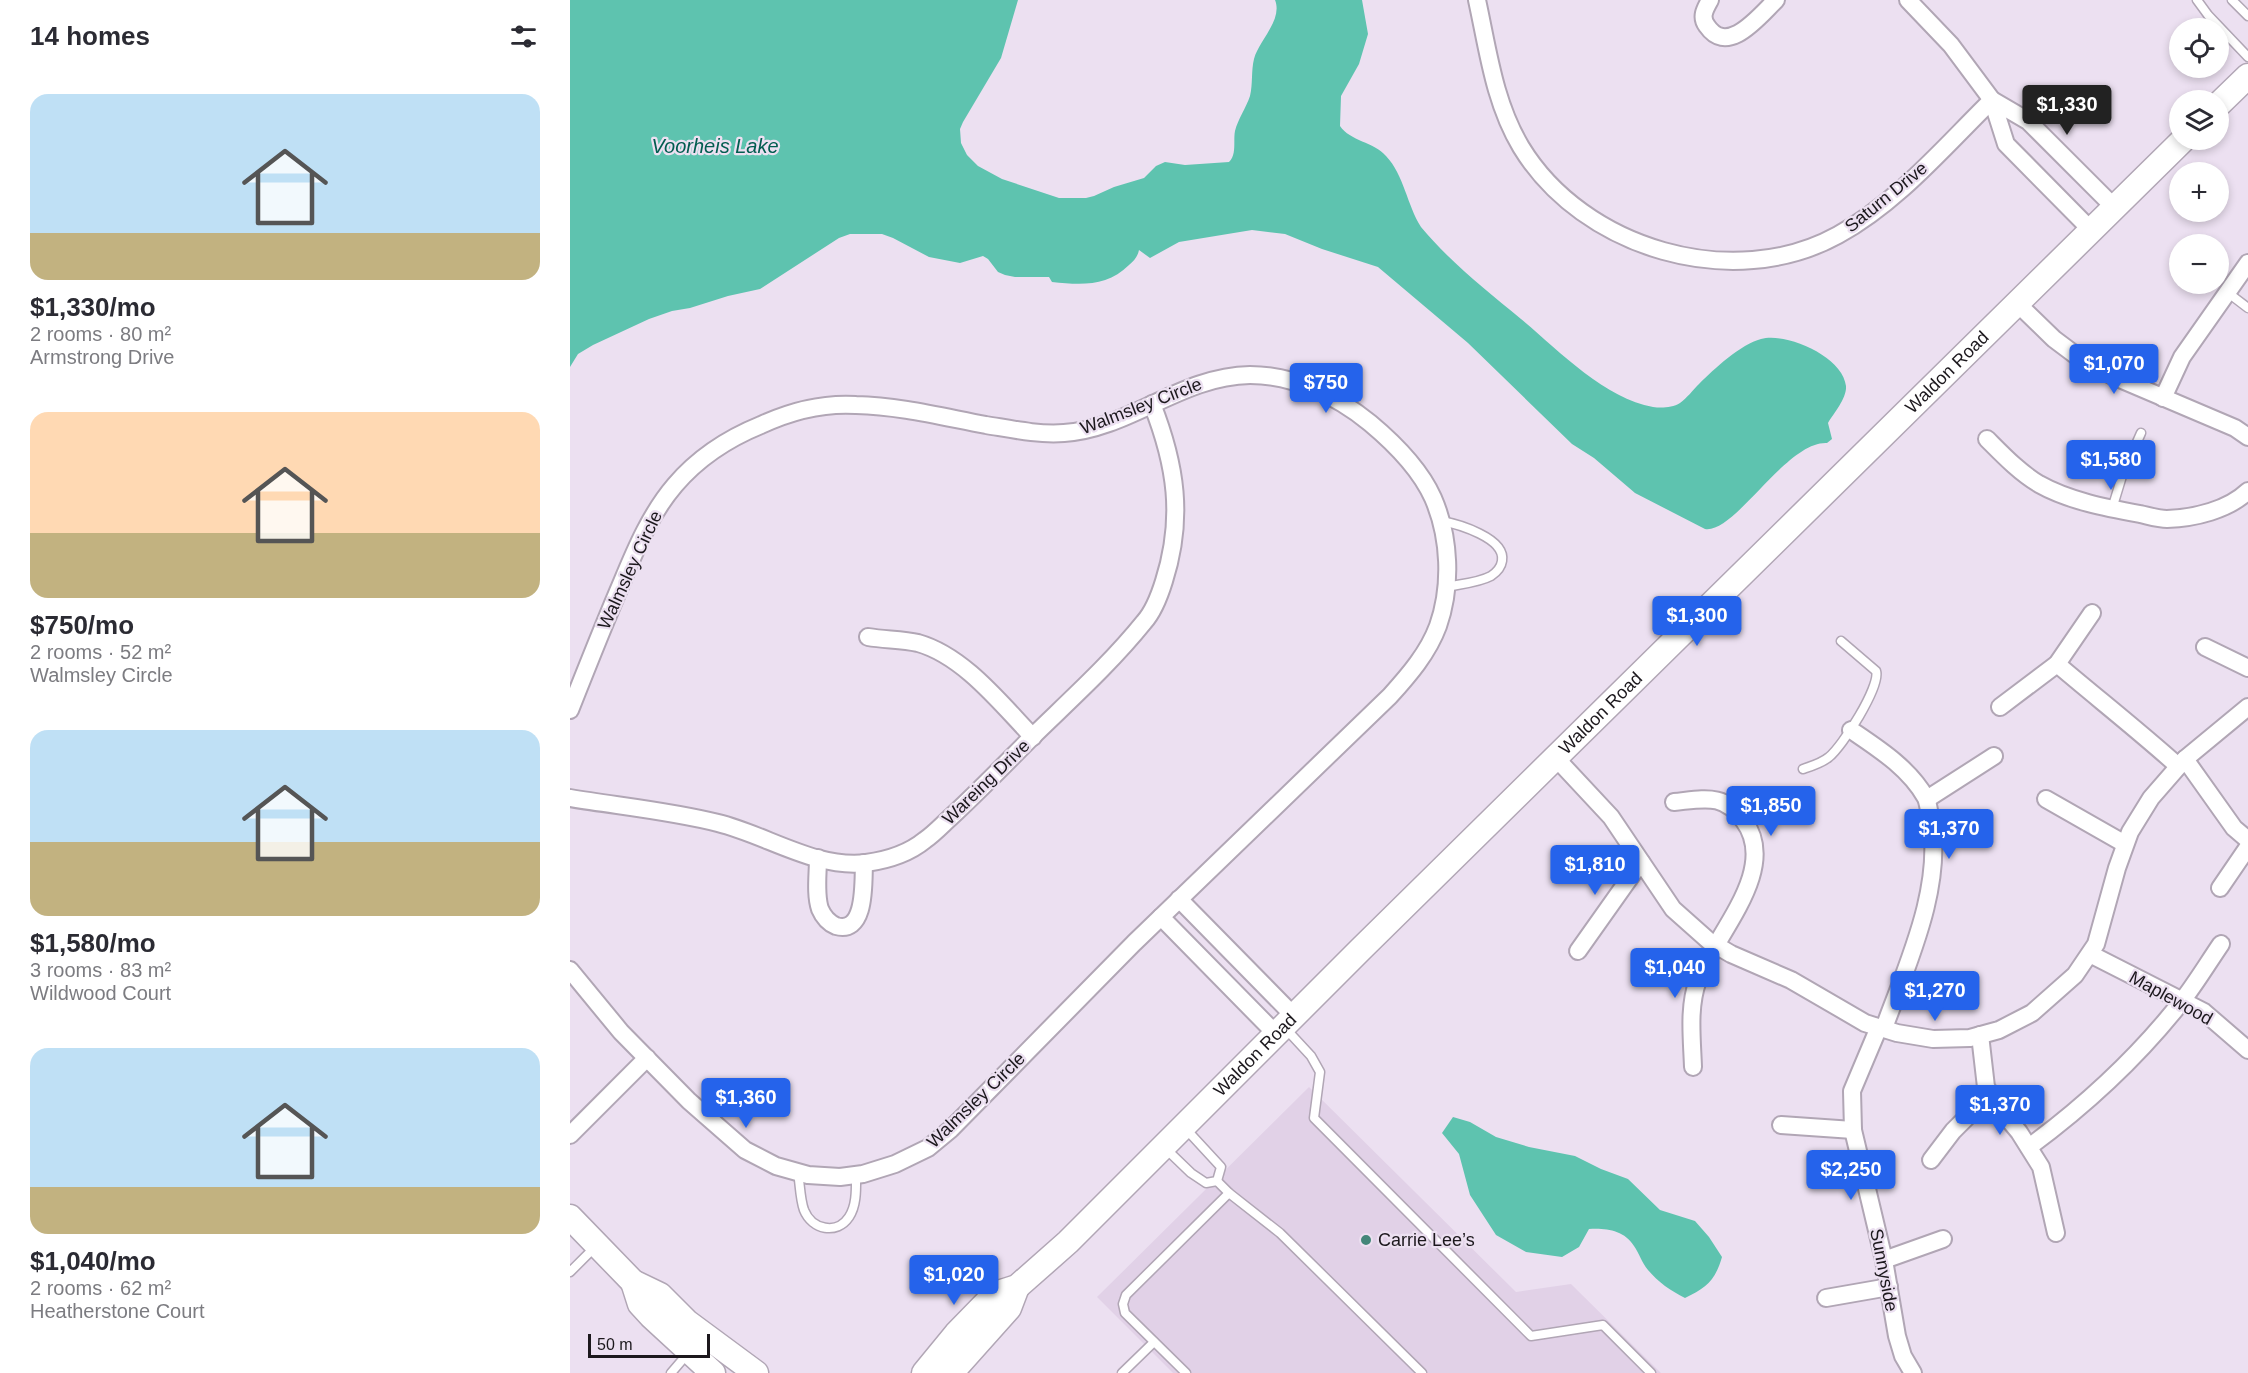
<!DOCTYPE html>
<html lang="en">
<head>
<meta charset="utf-8">
<style>
  :root { --surface:#fff; --page:#f2f2f3; --text:#2b2b33; --muted:#7c7c81; --accent:#2563eb }
  body { margin:0; font-family:Helvetica,sans-serif; background:var(--page); color:var(--text); height:100vh; display:flex; flex-direction:column; font-size:22px; white-space:nowrap }
  * { box-sizing:border-box; margin:0 }
  p { font-size:20px; color:var(--muted) }
  .icon { flex:none; width:33px; height:33px; fill:none; stroke:currentColor; stroke-width:2; stroke-linecap:round; stroke-linejoin:round }
  .map { position:relative; flex:1; overflow:hidden }
  .details { display:flex; flex-direction:column; background:var(--surface); width:570px }
  .details>* { flex:none }
  .buttons { position:absolute; left:1599px; top:18px; display:grid; gap:12px }
  .buttons a { display:grid; place-items:center; width:60px; height:60px; border-radius:50%; background:var(--surface); box-shadow:0 3px 9px #0003; font-size:30px }
  .scale { position:absolute; left:18px; bottom:15px; width:122px; box-sizing:border-box; padding-left:6px; border:3px solid #1c181d; border-top:0; font-size:16px; line-height:21px; white-space:nowrap; color:#1c181d; -webkit-text-stroke:4px #ece0f1; paint-order:stroke }
  .price { position:absolute; translate:-50% -51px; padding:0 14px; border-radius:6px; background:var(--accent); color:#fff; font-size:20px; line-height:39px; filter:drop-shadow(0 2px 3px #0008) }
  .price::after { content:''; position:absolute; left:50%; top:36px; width:18px; height:14px; margin-left:-9px; background:inherit; clip-path:polygon(0 0,100% 0,50% 100%) }
  .price.on { background:#222; color:#fff }
  ul { padding:0; list-style:none }
  li { display:grid; align-content:center; gap:12px; height:318px; padding:0 30px }
  li span { display:grid; place-items:center; height:186px; border-radius:18px; color:#555 }
  li>.icon { margin-inline-start:auto }
  span .icon { width:108px; height:108px; fill:#fffc; stroke-width:1 }
  li b { font-size:26px }
  h2 { display:flex; justify-content:space-between; align-items:center; height:72px; padding:0 30px; font-size:26px }
  main { display:flex; flex:1; min-height:0 }
  .map>svg:first-child { display:block }
  .built { fill:#e1d1e7 }
  .water { fill:#5ec3af }
  .lines { fill:none; stroke-linecap:round; stroke-linejoin:round }
  .lane-casing { stroke:#b1a6b5; stroke-width:11 }
  .street-casing { stroke:#b1a6b5; stroke-width:20 }
  .secondary-casing { stroke:#b1a6b5; stroke-width:27 }
  .lane { stroke:#fff; stroke-width:8 }
  .street { stroke:#fff; stroke-width:16 }
  .secondary { stroke:#fff; stroke-width:24 }
  .poi-dot { fill:#438679; stroke:#ece0f1; stroke-width:2 }
  .labels { text-anchor:middle; stroke-width:4.5; stroke-linejoin:round; paint-order:stroke }
  .street-label { font-size:18px; fill:#1c181d; stroke:#ece0f1 }
  .poi-label { font-size:18px; fill:#1c181d; stroke:#ece0f1; text-anchor:start }
  .water-label { font-size:20px; font-style:italic; fill:#025d50; stroke:#ece0f1 }
</style>
</head>
<body>
<main>
<section class="details">
<h2>14 homes<svg class="icon" aria-label="filters" viewBox="0 0 24 24"><path d="M4 7h16M4 17h16"/><circle cx="9" cy="7" r="2"/><circle cx="15" cy="17" r="2"/></svg></h2>
<ul>
<li><span style="background:linear-gradient(#bfe0f5 75%,#c2b280 0)"><svg class="icon" aria-label="home" viewBox="0 0 24 24"><path d="M3 11l9-7 9 7M6 9v11h12V9"/></svg></span><div><b>$1,330/mo</b><p>2 rooms · 80 m²</p><p>Armstrong Drive</p></div></li>
<li><span style="background:linear-gradient(#ffd9b3 65%,#c2b280 0)"><svg class="icon" aria-label="home" viewBox="0 0 24 24"><path d="M3 11l9-7 9 7M6 9v11h12V9"/></svg></span><div><b>$750/mo</b><p>2 rooms · 52 m²</p><p>Walmsley Circle</p></div></li>
<li><span style="background:linear-gradient(#bfe0f5 60%,#c2b280 0)"><svg class="icon" aria-label="home" viewBox="0 0 24 24"><path d="M3 11l9-7 9 7M6 9v11h12V9"/></svg></span><div><b>$1,580/mo</b><p>3 rooms · 83 m²</p><p>Wildwood Court</p></div></li>
<li><span style="background:linear-gradient(#bfe0f5 75%,#c2b280 0)"><svg class="icon" aria-label="home" viewBox="0 0 24 24"><path d="M3 11l9-7 9 7M6 9v11h12V9"/></svg></span><div><b>$1,040/mo</b><p>2 rooms · 62 m²</p><p>Heatherstone Court</p></div></li>
</ul>
</section>
<div class="map">
<svg width="1678" height="1373" viewBox="0 0 1678 1373">
  <rect width="100%" height="100%" fill="#ece0f1"/>
  <polygon class="built" points="739,1087 946,1292 1001,1284 1091,1373 603,1373 527,1297"/>
  <g class="water">
    <path d="M 0,0 L 448,0 L 431,58 L 393,122 L 390,129 L 391,143 L 397,155 L 408,166 L 432,179 L 489,198 L 516,198 L 524,196 L 544,187 L 574,178 L 586,166 L 595,162 L 615,165 L 659,162 C 667,154 663,141 665,131 C 668,119 676,108 680,96 C 683,84 681,71 684,59 C 689,40 713,20 705,0 L 792,0 L 798,34 L 789,64 L 771,96 L 770,126 C 780,141 804,142 816,156 C 834,175 837,205 851,227 C 880,262 916,290 951,319 C 987,349 1035,399 1083,407 C 1091,408 1102,408 1110,403 C 1117,398 1123,390 1129,384 C 1144,369 1171,344 1191,339 C 1217,332 1273,357 1276,386 C 1277,398 1264,413 1258,423 L 1262,439 L 1257,443 C 1216,441 1165,534 1135,529 L 1065,493 L 1024,458 L 1002,444 L 898,343 L 808,267 L 752,249 L 715,234 L 682,230 L 609,242 L 580,258 L 569,250 C 568,256 564,261 559,265 C 537,287 511,285 482,282 L 479,277 L 445,277 L 435,275 L 428,272 L 418,259 L 413,256 L 390,263 L 359,257 L 323,238 L 312,234 L 280,234 L 269,238 L 190,289 L 158,296 L 120,308 L 102,311 L 79,319 L 23,345 L 8,354 L 0,367 Z"/>
    <path d="M 883,1117 L 900,1122 L 926,1137 L 959,1147 L 1005,1156 L 1031,1169 L 1058,1179 L 1090,1210 L 1125,1221 L 1139,1237 L 1152,1257 C 1145,1281 1136,1288 1115,1298 C 1101,1291 1088,1282 1078,1270 C 1072,1263 1069,1253 1064,1246 C 1054,1230 1036,1228 1019,1229 L 1009,1247 L 992,1257 L 956,1252 L 926,1235 L 900,1195 L 889,1154 L 872,1133 Z"/>
  </g>
  <g class="lines">
    <defs>
      <g id="lane">
        <polyline points="1627,0 1638,15 1678,57"/>
        <polyline points="1662,0 1678,16"/>
        <polyline points="1657,292 1678,308"/>
        <polyline points="1542,509 1552,476 1571,433"/>
        <path d="M 871,521 C 888,524 936,538 932,561 C 931,568 927,572 921,576 C 908,583 890,584 876,587"/>
        <path d="M 1233,769 C 1242,766 1252,763 1259,757 C 1272,747 1311,686 1306,671 L 1271,641"/>
        <polyline points="716,1029 741,1056 750,1072 744,1118 961,1336 1033,1325 1081,1373"/>
        <polyline points="594,1147 621,1173 636,1183 647,1181 651,1167 615,1128"/>
        <path d="M 228,1172 C 230,1184 230,1199 234,1210 C 242,1230 267,1235 279,1217 C 287,1205 286,1188 286,1175"/>
        <polyline points="647,1181 659,1193 710,1233 852,1373"/>
        <polyline points="0,1272 25,1247"/>
        <polyline points="101,1373 119,1352"/>
        <polyline points="552,1373 584,1342"/>
        <polyline points="616,1373 555,1313 553,1304 556,1295 659,1193"/>
      </g>
      <g id="street">
        <path d="M 907,0 C 918,50 924,102 951,147 C 1013,249 1163,293 1268,235 C 1327,203 1374,147 1422,100"/>
        <path d="M 1140,0 C 1135,9 1130,17 1137,26 C 1158,57 1190,15 1206,0"/>
        <polyline points="1338,0 1381,45 1422,100 1436,144 1521,230"/>
        <polyline points="1422,100 1458,121 1544,207"/>
        <polyline points="1447,303 1484,339 1512,360 1545,377 1665,428 1678,437"/>
        <polyline points="1593,398 1612,357 1678,263"/>
        <path d="M 1417,439 C 1433,455 1449,472 1469,484 C 1499,501 1537,508 1570,514 C 1579,516 1589,519 1597,519 C 1625,518 1658,510 1678,491"/>
        <path d="M 298,637 C 315,640 332,639 348,643 C 394,656 431,704 463,737"/>
        <polyline points="1635,647 1678,668"/>
        <path d="M 1487,664 C 1527,698 1569,731 1608,766"/>
        <polyline points="1430,707 1487,664 1522,613"/>
        <path d="M 0,710 C 17,667 34,624 52,582 C 66,548 81,513 105,485 C 128,458 159,438 191,425 C 221,411 253,403 286,405 C 330,406 373,417 416,425 C 441,429 468,435 494,433 C 559,429 611,376 680,375 C 724,375 767,396 800,423 C 824,443 850,469 863,498 C 880,537 882,586 868,626 C 858,653 839,675 820,696 L 564,943 L 381,1129 L 358,1148 L 325,1164 L 293,1174 L 270,1177 L 238,1175 L 206,1166 L 175,1150 L 119,1101 L 51,1032 L 0,970"/>
        <path d="M 1281,730 C 1309,749 1339,768 1356,798 C 1358,803 1359,810 1360,816 C 1375,884 1337,965 1314,1028"/>
        <polyline points="985,757 1041,817 1103,909 1139,941 1161,954 1221,980 1295,1023 1327,1033 1363,1039 1400,1038 1429,1030 1462,1013 1505,975 1526,944 1547,868 1560,832 1581,798 1615,759 1678,707"/>
        <polyline points="1615,759 1664,828 1678,840"/>
        <path d="M 0,798 C 48,806 101,811 148,823 C 197,835 245,869 296,863 C 318,860 338,854 355,840 C 365,833 373,824 382,816 C 410,790 436,763 463,736 C 501,699 541,663 574,622 C 583,612 590,594 594,581 C 614,518 606,465 582,404"/>
        <polyline points="1357,799 1424,756"/>
        <polyline points="1476,799 1555,844"/>
        <path d="M 1104,802 C 1135,799 1154,793 1174,821 C 1210,870 1145,934 1128,980 C 1118,1007 1122,1038 1123,1067"/>
        <path d="M 248,858 C 248,874 245,894 250,909 C 253,916 259,923 266,926 C 297,935 293,880 294,863"/>
        <polyline points="1650,888 1678,847"/>
        <polyline points="609,899 724,1016"/>
        <polyline points="591,917 706,1034"/>
        <polyline points="1008,951 1071,862"/>
        <polyline points="1520,954 1634,1012 1678,1050"/>
        <polyline points="1309,1027 1282,1091 1283,1130 1314,1260 1327,1336 1333,1356 1343,1373"/>
        <polyline points="1410,1035 1416,1087 1434,1114 1449,1132 1471,1167 1486,1233"/>
        <polyline points="1211,1125 1283,1130"/>
        <polyline points="0,1135 77,1058"/>
        <path d="M 1459,1147 C 1516,1105 1568,1057 1612,1001 C 1626,983 1638,963 1651,944"/>
        <polyline points="1361,1160 1383,1131 1420,1094"/>
        <polyline points="1314,1260 1373,1239"/>
        <polyline points="1256,1298 1319,1287"/>
      </g>
      <g id="secondary">
        <polyline points="1648,105 1678,76"/>
        <polyline points="0,1217 63,1282 90,1295 117,1322 186,1373"/>
        <polyline points="63,1282 70,1304 81,1316 143,1373"/>
        <path id="s1" d="M 354,1373 L 386,1334 L 425,1294 L 447,1287 L 498,1242 L 791,949 L 1613,140"/>
        <polyline points="381,1373 439,1308 447,1287"/>
      </g>
    </defs>
    <use href="#lane" class="lane-casing"/>
    <use href="#street" class="street-casing"/>
    <use href="#secondary" class="secondary-casing"/>
    <use href="#lane" class="lane"/>
    <use href="#street" class="street"/>
    <use href="#secondary" class="secondary"/>
  </g>
  <circle class="poi-dot" cx="796" cy="1240" r="6"/>
  <g class="labels">
    <g class="street-label">
      <text transform="translate(1316 197) rotate(-39)" y="6">Saturn Drive</text>
      <text dy="6" stroke="none"><textPath href="#s1" startOffset="1434">Waldon Road</textPath></text>
      <text transform="translate(571 406) rotate(-21)" y="6">Walmsley Circle</text>
      <text transform="translate(60 570) rotate(-65)" y="6">Walmsley Circle</text>
      <text dy="6" stroke="none"><textPath href="#s1" startOffset="948">Waldon Road</textPath></text>
      <text transform="translate(416 782) rotate(-44)" y="6">Wareing Drive</text>
      <text transform="translate(1601 998) rotate(29)" y="6">Maplewood</text>
      <text dy="6" stroke="none"><textPath href="#s1" startOffset="462">Waldon Road</textPath></text>
      <text transform="translate(406 1100) rotate(-44)" y="6">Walmsley Circle</text>
      <text transform="translate(1314 1270) rotate(79)" y="6">Sunnyside</text>
    </g>
    <g class="poi-label">
      <text x="808" y="1246">Carrie Lee’s</text>
    </g>
    <g class="water-label">
      <text x="145" y="153">Voorheis Lake</text>
    </g>
  </g>
</svg>
<div class="buttons">
<a><svg class="icon" aria-label="locate" viewBox="0 0 24 24"><circle cx="12" cy="12" r="6"/><path d="M12 2v4M12 18v4M2 12h4M18 12h4"/></svg></a>
<a><svg class="icon" aria-label="layers" viewBox="0 0 24 24"><path d="M12 4l9 5-9 5-9-5zM3 14l9 5 9-5"/></svg></a>
<a>+</a>
<a>−</a>
</div>
<div class="scale">50 m</div>
<b class="price on" style="left:1497px;top:136px">$1,330</b>
<b class="price" style="left:1544px;top:395px">$1,070</b>
<b class="price" style="left:756px;top:414px">$750</b>
<b class="price" style="left:1541px;top:491px">$1,580</b>
<b class="price" style="left:1127px;top:647px">$1,300</b>
<b class="price" style="left:1201px;top:837px">$1,850</b>
<b class="price" style="left:1379px;top:860px">$1,370</b>
<b class="price" style="left:1025px;top:896px">$1,810</b>
<b class="price" style="left:1105px;top:999px">$1,040</b>
<b class="price" style="left:1365px;top:1022px">$1,270</b>
<b class="price" style="left:176px;top:1129px">$1,360</b>
<b class="price" style="left:1430px;top:1136px">$1,370</b>
<b class="price" style="left:1281px;top:1201px">$2,250</b>
<b class="price" style="left:384px;top:1306px">$1,020</b>
</div>
</main>
</body>
</html>
